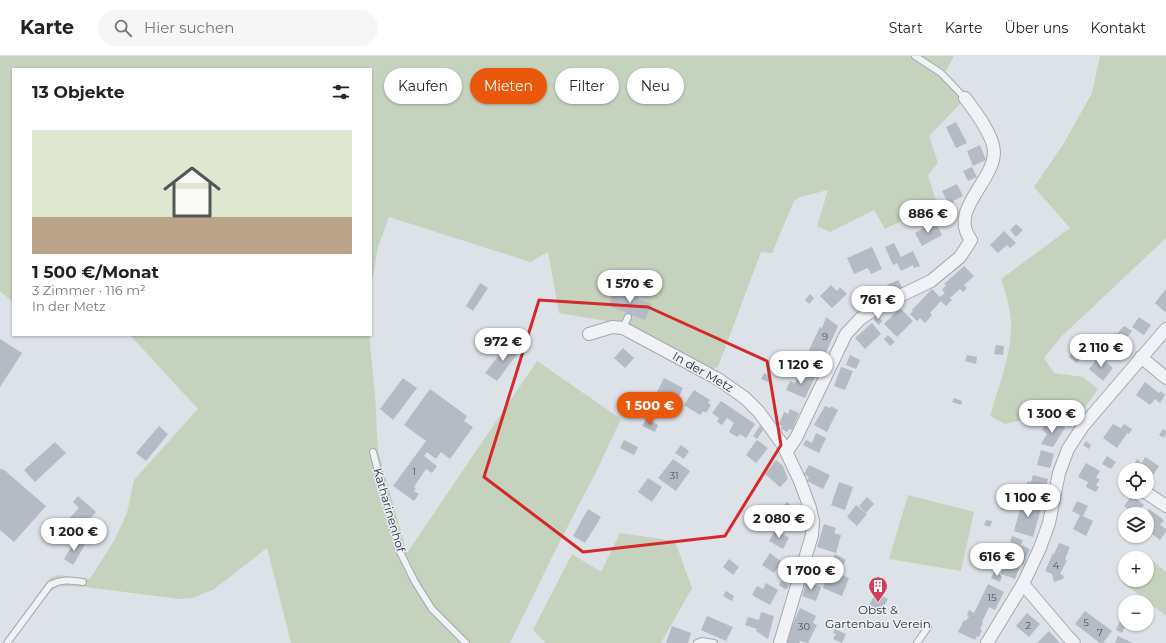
<!DOCTYPE html>
<html lang="de">
<head>
<meta charset="utf-8">
<style>
  :root { --surface:#fff; --page:#f6f6f6; --text:#222; --muted:#767676; --line:#e0e0e0; --accent:#ea580c }
  body { margin:0; font-family:Montserrat,sans-serif; background:var(--page); color:var(--text); height:100vh; display:flex; flex-direction:column; font-size:15px; white-space:nowrap }
  * { box-sizing:border-box; margin:0 }
  p { font-size:13px; color:var(--muted) }
  .icon { flex:none; width:22px; height:22px; fill:none; stroke:currentColor; stroke-width:2; stroke-linecap:round; stroke-linejoin:round }
  .map { position:relative; flex:1; overflow:hidden }
  .side { position:absolute; left:12px; top:12px; width:360px; height:268px; display:flex; flex-direction:column; background:var(--surface); border-radius:0px; box-shadow:0 1px 3px #0004 }
  .side>* { flex:none }
  .guide { position:absolute; left:384px; top:12px; width:380px; height:36px; display:flex; gap:8px }
  .buttons { position:absolute; left:1118px; top:407px; display:grid; gap:8px }
  .buttons a { display:grid; place-items:center; width:36px; height:36px; border-radius:50%; background:var(--surface); box-shadow:0 1px 3px #0004; font-size:20px }
  .price { position:absolute; translate:-50% -34px; padding:0 9px; border-radius:14px; background:#fff; color:#222; font-size:13px; line-height:26px; filter:drop-shadow(0 1px 2px #0008) }
  .price::after { content:''; position:absolute; left:50%; top:24px; width:12px; height:9px; margin-left:-6px; background:inherit; clip-path:polygon(0 0,100% 0,50% 100%) }
  .price.selected { background:var(--accent); color:#fff }
  ul { padding:0; list-style:none }
  li { display:grid; align-content:center; gap:8px; height:212px; padding:0 20px }
  li span { display:grid; place-items:center; height:124px; border-radius:0px; color:#555 }
  li>.icon { margin-inline-start:auto }
  span .icon { width:72px; height:72px; fill:#fffc; stroke-width:1 }
  li b { font-size:17px }
  h2 { display:flex; justify-content:space-between; align-items:center; height:48px; padding:0 20px; font-size:17px }
  .tag { padding:0 14px; border-radius:18px; background:var(--surface); box-shadow:0 1px 3px #0004; font-size:14px; line-height:36px }
  .tag.selected { background:var(--accent); color:#fff }
  header { display:flex; align-items:center; gap:24px; box-sizing:border-box; height:56px; padding:0 20px; background:var(--surface); border-bottom:1px solid var(--line) }
  header strong { font-size:19px }
  nav { display:flex; gap:22px; margin-inline-start:auto; font-size:14px }
  .search { width:280px; height:36px; background:var(--page); display:flex; align-items:center; gap:10px; box-sizing:border-box; padding:0 14px; border-radius:22px; color:var(--muted); font-size:15px }
  .map>svg:first-child { display:block }
  .green { fill:#c4d2be }
  .building { fill:#b4bbc5 }
  .lines { fill:none; stroke-linecap:round; stroke-linejoin:round }
  .lane-casing { stroke:#a2a9b2; stroke-width:8 }
  .street-casing { stroke:#a2a9b2; stroke-width:14 }
  .lane { stroke:#f0f2f6; stroke-width:6 }
  .street { stroke:#f0f2f6; stroke-width:12 }
  .marked { fill:none; stroke:#d62828; stroke-width:3; stroke-linejoin:round }
  .labels { text-anchor:middle; stroke-width:3; stroke-linejoin:round; paint-order:stroke }
  .number-label { font-size:10px; fill:#4a5360 }
  .street-label { font-size:12px; fill:#26303f; stroke:#edf1f5 }
  .poi-label { font-size:12px; fill:#26303f; stroke:#edf1f5 }
</style>
</head>
<body>
<header>
<strong>Karte</strong>
<div class="search"><svg class="icon" aria-label="search" viewBox="0 0 24 24"><circle cx="10" cy="10" r="6"/><path d="M15 15l6 6"/></svg>Hier suchen</div>
<nav><a>Start</a><a>Karte</a><a>Über uns</a><a>Kontakt</a></nav>
</header>
<div class="map">
<svg width="1166" height="587" viewBox="0 0 1166 587">
  <rect width="100%" height="100%" fill="#dde2e8"/>
  <g class="green">
    <polygon points="0,0 909,0 943,21 963,45 929,80 938,107 928,119 937,148 885,173 874,154 830,176 817,170 828,134 800,141 794,145 772,197 761,196 718,311 710,313 624,268 559,257 548,196 530,206 389,161 378,191 371,232 371,13 13,13 13,246 0,235"/>
    <polygon points="921,0 954,0 946,15"/>
    <path d="M 1100,0 L 1166,0 L 1166,182 L 1061,281 L 1044,302 L 1054,317 L 1083,321 L 1098,333 L 1086,350 L 1073,359 L 1044,351 L 1021,364 L 1005,368 L 990,360 C 998,333 1010,302 1011,274 C 1012,259 1006,237 1001,223 L 1070,172 L 1034,131 L 1064,87 L 1092,37 Z"/>
    <polygon points="130,279 369,279 375,338 378,395 407,497 537,305 621,363 597,414 558,489 510,587 291,587 267,492 213,534 192,542 179,543 86,531 60,530 51,535 43,531 50,522 58,519 90,523 115,483 127,457 134,424 198,353"/>
    <polygon points="908,439 974,456 961,515 889,503"/>
    <polygon points="620,477 675,485 692,532 661,587 546,587 533,574 572,498 601,516"/>
    <polygon points="1141,495 1166,516 1166,560 1121,525 1125,519 1125,524 1147,524 1147,502 1137,502"/>
  </g>
  <g class="building">
    <polygon points="956,66 967,87 956,92 946,71"/>
    <polygon points="980,89 986,104 973,110 967,95"/>
    <polygon points="972,111 977,121 968,125 963,115"/>
    <polygon points="957,128 963,140 953,145 954,147 949,149 952,156 948,158 943,150 948,147 942,135"/>
    <polygon points="936,167 942,179 922,190 915,177 930,168 931,170"/>
    <polygon points="1016,168 1023,174 1016,181 1010,174"/>
    <polygon points="1004,175 1016,187 1010,192 1007,189 998,197 990,189"/>
    <polygon points="894,187 901,201 913,195 920,210 914,212 913,209 901,215 897,207 893,209 885,191"/>
    <polygon points="872,191 882,213 871,218 868,212 854,218 847,202"/>
    <polygon points="964,210 974,220 964,229 967,232 963,236 960,233 950,242 952,244 946,250 941,245 930,257 932,259 925,267 920,262 917,265 910,258 913,255 912,254 932,233 940,241 945,237 942,234 946,229 944,228"/>
    <polygon points="898,224 903,233 891,238 887,229"/>
    <polygon points="480,227 488,232 473,255 466,250"/>
    <polygon points="831,229 837,235 840,231 847,238 832,252 820,240"/>
    <polygon points="616,231 639,240 638,243 652,248 645,264 632,259 631,260 627,259 628,257 609,250"/>
    <polygon points="1166,233 1166,255 1165,256 1155,247"/>
    <polygon points="810,238 814,242 809,248 805,244"/>
    <polygon points="900,252 913,265 897,281 884,268"/>
    <polygon points="877,260 882,265 879,269 873,263"/>
    <polygon points="826,261 838,270 824,301 809,294 820,271 822,272"/>
    <polygon points="1139,261 1151,269 1144,279 1132,271"/>
    <polygon points="872,267 881,278 865,293 855,282"/>
    <polygon points="1124,270 1132,275 1125,284 1132,289 1123,302 1105,290 1115,277 1117,278"/>
    <polygon points="888,279 895,286 890,290 884,283"/>
    <polygon points="0,283 22,297 0,331"/>
    <polygon points="509,286 520,294 497,325 485,317"/>
    <polygon points="996,289 1004,290 1003,299 994,298"/>
    <polygon points="623,292 634,302 625,312 614,302"/>
    <polygon points="1075,292 1084,298 1077,307 1069,301"/>
    <polygon points="850,299 860,304 856,313 846,309"/>
    <polygon points="967,299 977,301 976,308 965,305"/>
    <polygon points="1099,300 1113,312 1103,325 1089,313"/>
    <polygon points="841,311 853,315 845,334 834,330"/>
    <polygon points="804,316 815,321 805,342 786,334 790,325 795,327 798,320 802,321"/>
    <polygon points="764,317 771,320 769,326 761,323"/>
    <polygon points="403,322 417,332 393,364 380,353"/>
    <polygon points="664,322 683,332 676,347 656,338"/>
    <polygon points="1145,326 1159,337 1161,335 1165,339 1160,347 1155,343 1150,349 1136,339"/>
    <polygon points="430,333 467,360 464,365 473,371 450,403 441,396 436,403 427,396 424,400 437,410 432,417 426,413 414,431 416,432 414,435 419,438 414,445 393,430 426,385 404,369"/>
    <polygon points="694,334 710,344 708,347 711,349 706,357 703,355 700,359 684,349"/>
    <polygon points="954,342 962,345 961,349 952,346"/>
    <polygon points="655,344 663,349 661,354 652,350"/>
    <polygon points="721,345 755,368 746,382 740,378 737,381 729,376 734,367 727,362 722,369 717,366 719,362 712,357"/>
    <polygon points="825,350 830,352 831,350 838,354 827,376 814,369"/>
    <polygon points="790,353 799,357 792,374 789,373 787,376 781,373 782,370 779,368 784,356 788,358"/>
    <polygon points="646,363 658,369 655,376 642,370"/>
    <polygon points="1052,364 1065,372 1053,391 1041,388 1047,378 1042,374 1045,368 1048,370"/>
    <polygon points="1113,368 1121,372 1124,368 1132,373 1129,378 1127,377 1117,392 1103,382"/>
    <polygon points="159,370 168,378 146,405 136,397"/>
    <polygon points="760,370 763,374 757,383 753,380"/>
    <polygon points="1163,373 1166,375 1166,378 1164,382 1159,379"/>
    <polygon points="816,377 826,382 819,397 803,389 806,384 812,387"/>
    <polygon points="624,384 638,391 634,399 620,392"/>
    <polygon points="757,384 768,392 756,407 746,399"/>
    <polygon points="1086,385 1091,389 1089,393 1083,389"/>
    <polygon points="55,386 66,397 35,426 24,414"/>
    <polygon points="681,389 689,395 684,403 675,397"/>
    <polygon points="1041,394 1054,398 1050,412 1037,409"/>
    <polygon points="1107,400 1116,406 1111,413 1102,408"/>
    <polygon points="1145,401 1159,410 1150,424 1147,422 1147,414 1134,414 1132,413 1137,403 1142,407"/>
    <polygon points="673,403 690,415 676,435 658,422"/>
    <polygon points="776,404 783,410 788,423 780,431 765,418"/>
    <polygon points="1086,407 1100,415 1096,422 1100,423 1096,429 1099,431 1096,436 1086,431 1088,426 1078,421"/>
    <polygon points="809,409 830,419 823,433 807,425 809,421 804,418"/>
    <polygon points="0,412 2,414 3,413 46,450 14,486 0,474"/>
    <polygon points="1033,419 1048,423 1045,438 1026,433 1028,425 1031,426"/>
    <polygon points="648,422 662,431 652,446 638,436"/>
    <polygon points="839,426 853,431 845,454 831,449"/>
    <polygon points="1132,439 1144,449 1137,458 1134,458 1124,450"/>
    <polygon points="78,440 96,456 74,480 63,469 79,452 73,446"/>
    <polygon points="867,441 874,448 866,457 859,450"/>
    <polygon points="1023,443 1042,449 1033,481 1014,475"/>
    <polygon points="1077,445 1088,450 1083,460 1093,465 1086,480 1073,473 1080,459 1072,455"/>
    <polygon points="787,446 797,455 785,470 777,463 781,459 778,456"/>
    <polygon points="1002,446 1006,447 1005,454 1001,453"/>
    <polygon points="856,449 867,458 857,470 847,461"/>
    <polygon points="588,453 601,461 585,487 573,480"/>
    <polygon points="1149,453 1164,464 1160,469 1166,473 1166,476 1160,484 1147,474 1149,472 1147,471 1147,458 1145,458"/>
    <polygon points="986,464 992,465 990,471 984,469"/>
    <polygon points="824,468 836,472 834,477 841,479 836,497 817,491"/>
    <polygon points="776,473 789,482 783,493 769,485"/>
    <polygon points="1012,480 1023,484 1021,489 1030,493 1023,509 1021,508 1015,523 1001,518 1007,502 1010,503 1016,489 1010,486"/>
    <polygon points="76,483 85,489 73,509 64,503"/>
    <polygon points="1059,487 1070,491 1065,503 1067,504 1060,518 1064,520 1063,523 1054,526 1052,518 1045,515 1053,497 1054,498"/>
    <polygon points="770,497 782,506 774,517 762,509"/>
    <polygon points="835,498 846,504 840,514 830,508"/>
    <polygon points="789,500 796,505 791,513 783,508"/>
    <polygon points="729,503 739,511 733,519 723,511"/>
    <polygon points="827,512 849,522 842,540 823,532 827,522 824,520"/>
    <polygon points="994,516 1002,520 1000,526 991,522"/>
    <polygon points="781,525 789,530 786,534 779,529"/>
    <polygon points="806,526 821,531 816,545 802,540"/>
    <polygon points="766,527 778,534 770,549 752,539 757,530 763,533"/>
    <polygon points="988,528 1004,536 995,554 989,551 982,566 983,567 980,573 982,574 979,581 977,580 975,584 958,576 964,564 966,565 969,560 967,559 969,554 974,557"/>
    <polygon points="726,535 734,540 732,545 723,540"/>
    <polygon points="876,536 888,543 880,557 868,551"/>
    <polygon points="800,552 816,560 813,567 817,569 808,587 800,585 799,587 784,587"/>
    <polygon points="1085,555 1112,575 1103,587 1100,587 1075,568"/>
    <polygon points="761,556 774,560 768,583 756,575 757,573 745,569 748,561 759,564"/>
    <polygon points="1027,557 1040,568 1029,581 1016,570"/>
    <polygon points="707,560 733,571 726,585 701,574"/>
    <polygon points="1120,565 1126,568 1122,577 1116,574"/>
    <polygon points="672,570 691,577 688,587 666,587"/>
    <polygon points="835,573 846,578 842,587 833,583 836,578 833,577"/>
    <polygon points="1049,575 1060,587 1037,587"/>
    <polygon points="1118,580 1133,587 1115,587"/>
  </g>
  <g class="lines">
    <defs>
      <g id="lane">
        <polyline points="915,0 941,17 965,42"/>
        <polyline points="623,272 628,261"/>
        <polyline points="373,396 399,494 415,526 432,553 466,587"/>
        <path d="M 7,587 L 50,529 C 61,523 70,524 83,526"/>
        <polyline points="697,587 702,585 714,587"/>
        <polyline points="917,587 928,571"/>
      </g>
      <g id="street">
        <polyline points="589,278 612,271 623,272 718,323 745,342 759,356 783,389 800,425 810,452 813,465 812,479 780,587"/>
        <polyline points="1141,301 1166,322"/>
        <path d="M 787,395 L 796,382 L 846,278 L 860,263 L 879,250 L 931,225 L 960,201 L 971,184 C 948,154 994,126 994,96 C 994,80 975,55 965,42"/>
        <polyline points="1145,436 1166,450"/>
        <polyline points="1023,528 1068,581 1074,587"/>
        <polyline points="987,587 1023,528 1040,492 1049,467 1059,417 1068,393 1083,370 1166,273"/>
      </g>
    </defs>
    <use href="#lane" class="lane-casing"/>
    <use href="#street" class="street-casing"/>
    <use href="#lane" class="lane"/>
    <use href="#street" class="street"/>
  </g>
  <path class="marked" d="M 539,244 L 648,251 L 767,305 L 781,389 L 725,480 L 583,496 L 484,421 Z"/>
  <defs>
    <symbol id="building-pin" viewBox="-11 -11 22 30"><path d="M0 17L-7.5 6A9.5 9.5 0 1 1 7.5 6Z" fill="#d23d5a" stroke="#edf1f5"/><path d="M-4-6H4V6H1V3H-1V6H-4ZM-2.5-4.3h1.7v1.8h-1.7ZM.8-4.3h1.7v1.8H.8ZM-2.5-1h1.7V.8h-1.7ZM.8-1h1.7V.8H.8Z" fill="#fff"/></symbol>
  </defs>
  <g fill-rule="evenodd">
    <use href="#building-pin" x="867" y="519" width="22" height="30"/>
  </g>
  <g class="labels">
    <g class="number-label">
      <text x="825" y="284">9</text>
      <text x="414" y="419">1</text>
      <text x="674" y="423">31</text>
      <text x="1056" y="513">4</text>
      <text x="992" y="545">15</text>
      <text x="1086" y="570">5</text>
      <text x="1028" y="573">2</text>
      <text x="804" y="574">30</text>
      <text x="1100" y="580">7</text>
    </g>
    <g class="street-label">
      <text transform="translate(703 316) rotate(30)" y="4">In der Metz</text>
      <text transform="translate(389 454) rotate(74)" y="4">Katharinenhof</text>
    </g>
    <g class="poi-label">
      <text x="878" y="558">Obst &amp;<tspan x="878" dy="14">Gartenbau Verein</tspan></text>
    </g>
  </g>
</svg>
<div class="buttons">
<a><svg class="icon" aria-label="locate" viewBox="0 0 24 24"><circle cx="12" cy="12" r="6"/><path d="M12 2v4M12 18v4M2 12h4M18 12h4"/></svg></a>
<a><svg class="icon" aria-label="layers" viewBox="0 0 24 24"><path d="M12 4l9 5-9 5-9-5zM3 14l9 5 9-5"/></svg></a>
<a>+</a>
<a>−</a>
</div>
<b class="price" style="left:928px;top:178px">886 €</b>
<b class="price" style="left:630px;top:248px">1 570 €</b>
<b class="price" style="left:878px;top:264px">761 €</b>
<b class="price" style="left:503px;top:306px">972 €</b>
<b class="price" style="left:1101px;top:312px">2 110 €</b>
<b class="price" style="left:801px;top:329px">1 120 €</b>
<b class="price selected" style="left:650px;top:370px">1 500 €</b>
<b class="price" style="left:1052px;top:378px">1 300 €</b>
<b class="price" style="left:1028px;top:462px">1 100 €</b>
<b class="price" style="left:779px;top:483px">2 080 €</b>
<b class="price" style="left:74px;top:496px">1 200 €</b>
<b class="price" style="left:997px;top:521px">616 €</b>
<b class="price" style="left:811px;top:535px">1 700 €</b>
<div class="guide">
<a class="tag">Kaufen</a>
<a class="tag selected">Mieten</a>
<a class="tag">Filter</a>
<a class="tag">Neu</a>
</div>
<section class="side">
<h2>13 Objekte<svg class="icon" aria-label="filters" viewBox="0 0 24 24"><path d="M4 7h16M4 17h16"/><circle cx="9" cy="7" r="2"/><circle cx="15" cy="17" r="2"/></svg></h2>
<ul>
<li><span style="background:linear-gradient(#dfe7d0 70%,#b9a48a 0)"><svg class="icon" aria-label="home" viewBox="0 0 24 24"><path d="M3 11l9-7 9 7M6 9v11h12V9"/></svg></span><div><b>1 500 €/Monat</b><p>3 Zimmer · 116 m²</p><p>In der Metz</p></div></li>
</ul>
</section>
</div>
</body>
</html>
